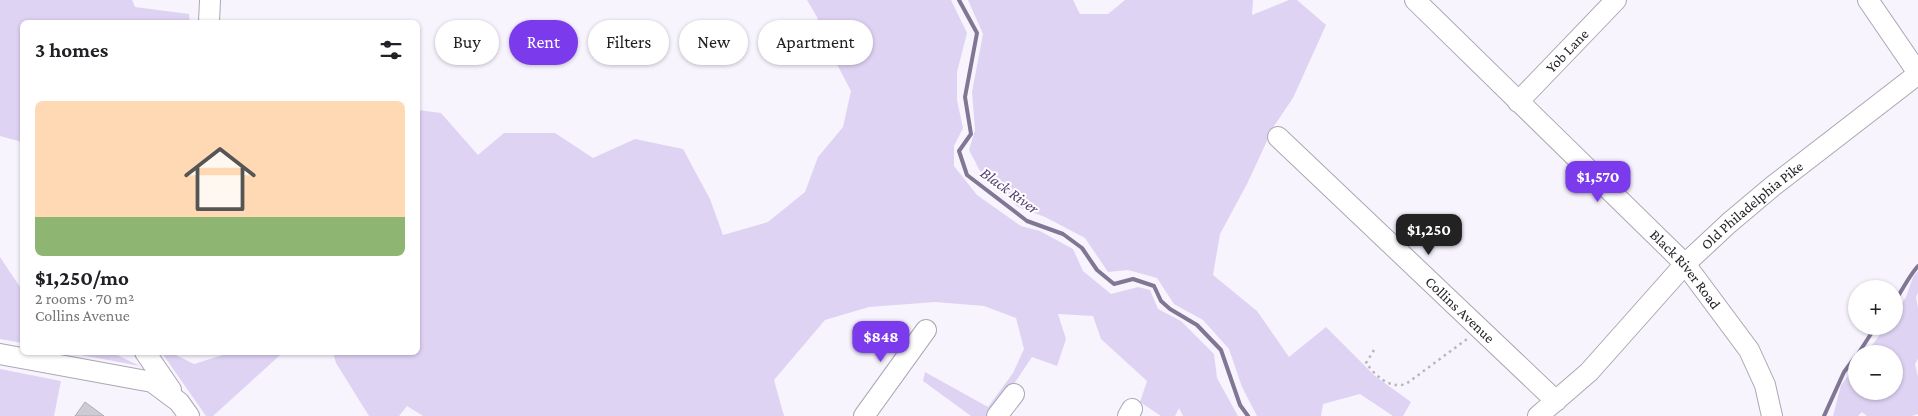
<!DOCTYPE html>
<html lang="en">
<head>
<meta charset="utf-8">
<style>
  :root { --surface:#fff; --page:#f6f6f6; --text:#202124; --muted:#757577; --accent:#7c3aed }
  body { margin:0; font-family:"Crimson Pro",serif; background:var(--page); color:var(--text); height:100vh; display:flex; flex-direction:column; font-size:19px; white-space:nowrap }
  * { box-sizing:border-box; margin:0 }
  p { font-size:16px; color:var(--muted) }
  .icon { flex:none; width:28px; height:28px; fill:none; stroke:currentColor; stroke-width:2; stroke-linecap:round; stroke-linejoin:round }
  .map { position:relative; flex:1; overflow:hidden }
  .drawer { position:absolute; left:20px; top:20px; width:400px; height:335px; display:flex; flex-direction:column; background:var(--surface); border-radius:8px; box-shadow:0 1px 4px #0004 }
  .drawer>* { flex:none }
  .banner { position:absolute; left:435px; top:20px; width:475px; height:45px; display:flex; gap:10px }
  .buttons { position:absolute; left:1848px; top:280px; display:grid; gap:10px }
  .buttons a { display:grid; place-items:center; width:55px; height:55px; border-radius:50%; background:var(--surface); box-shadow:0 1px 4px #0004; font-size:25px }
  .price { position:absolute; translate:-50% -42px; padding:0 11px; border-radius:10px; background:var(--accent); color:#fff; font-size:16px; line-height:32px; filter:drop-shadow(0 1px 2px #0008) }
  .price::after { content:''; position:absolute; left:50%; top:30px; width:15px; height:11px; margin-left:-8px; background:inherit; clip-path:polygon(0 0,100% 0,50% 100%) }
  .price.active { background:#222; color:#fff }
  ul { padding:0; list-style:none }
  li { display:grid; align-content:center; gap:10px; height:265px; padding:0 15px }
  li span { display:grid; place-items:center; height:155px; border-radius:8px; color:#555 }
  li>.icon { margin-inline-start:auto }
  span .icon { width:90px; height:90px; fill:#fffc; stroke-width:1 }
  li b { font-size:21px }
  h2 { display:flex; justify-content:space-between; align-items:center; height:60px; padding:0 15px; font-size:21px }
  .chip { padding:0 18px; border-radius:22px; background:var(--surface); box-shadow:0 1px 4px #0004; font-size:18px; line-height:45px }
  .chip.active { background:var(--accent); color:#fff }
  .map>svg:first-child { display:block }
  .green { fill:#dfd3f4 }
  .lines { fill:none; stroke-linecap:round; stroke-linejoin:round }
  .stream { stroke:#817693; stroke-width:4 }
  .building { fill:#cecad6; stroke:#afabb7 }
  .minor-casing { stroke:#aba7b3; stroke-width:22 }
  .path { stroke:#b8b5bd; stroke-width:2.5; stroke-dasharray:2.5 4; stroke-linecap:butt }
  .minor { stroke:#fff; stroke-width:20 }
  .labels { text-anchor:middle; stroke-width:4; stroke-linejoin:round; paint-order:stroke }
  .street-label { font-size:15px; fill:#242227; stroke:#fff }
  .water-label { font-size:16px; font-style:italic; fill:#553f73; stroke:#fff }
</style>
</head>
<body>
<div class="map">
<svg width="1918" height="416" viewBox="0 0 1918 416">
  <rect width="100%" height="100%" fill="#f7f4fe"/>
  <g class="green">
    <polygon points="0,0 132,0 135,7 189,14 190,22 22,22 22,142 0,136"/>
    <polygon points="807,0 951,0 967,33 957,72 957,100 963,128 954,146 954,166 977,195 1021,226 1040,231 1073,249 1083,271 1111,294 1138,287 1150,290 1158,309 1181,321 1214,354 1217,378 1238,416 1183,416 1179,408 1175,416 1161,416 1140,402 1147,381 1101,339 1093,316 1058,314 1066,339 1057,366 1032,357 998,408 989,416 971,416 923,381 925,372 988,407 1013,373 1024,349 1016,318 984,306 935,302 869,307 825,320 774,380 784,416 423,416 407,406 399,416 369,416 336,363 333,353 418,352 418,110 441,113 478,155 504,133 555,133 593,158 635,139 683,149 710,199 723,235 768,222 805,192 818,157 843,127 851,91 830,51 817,17"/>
    <polygon points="968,0 1073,0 1080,14 1108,14 1125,0 1253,0 1252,15 1289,0 1297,0 1326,25 1293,98 1274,126 1247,184 1220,234 1213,275 1257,311 1289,357 1326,327 1375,376 1411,402 1403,416 1393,416 1360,394 1323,404 1321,416 1257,416 1242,387 1229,349 1203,320 1174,304 1157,278 1128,270 1108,272 1085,238 1045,217 1018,207 980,171 969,150 975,130 972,92 983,34"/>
    <polygon points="0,257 22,290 22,343 0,339"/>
    <polygon points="1918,271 1918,293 1916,297 1918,308 1918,359 1915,364 1918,377 1918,414 1912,416 1867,416 1862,412 1858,416 1833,416 1841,385 1856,366 1856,391 1894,391 1894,354 1866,354 1886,326 1894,326 1894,315 1906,297 1913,277"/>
    <polygon points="70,353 113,353 140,366"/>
    <polygon points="162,353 172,353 194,364 229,353 285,353 279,356 213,416 206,416"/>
    <polygon points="0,369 61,381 54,416 0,416"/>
  </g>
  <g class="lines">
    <g class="stream">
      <polyline points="959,0 977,33 965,97 971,134 959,151 967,175 1027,221 1063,234 1082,248 1097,270 1114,284 1133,279 1154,286 1161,301 1170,309 1197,325 1221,350 1240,405 1248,416"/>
      <path d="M 1894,302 C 1903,290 1908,277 1918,266"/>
      <polyline points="1858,354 1876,326"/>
      <polyline points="1824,416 1844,372 1856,356"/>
    </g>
  </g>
  <polygon class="building" points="85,402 104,416 75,416"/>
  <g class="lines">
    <defs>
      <g id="minor">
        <path id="s1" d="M 1415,0 L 1685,264 L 1749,350 L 1765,385 L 1772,416"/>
        <polyline points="1868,0 1918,73"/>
        <polyline points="209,22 210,0"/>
        <path id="s2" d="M 1518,102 L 1616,0"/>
        <path id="s3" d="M 1278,137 L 1556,401"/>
        <polyline points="145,352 171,390"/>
        <polyline points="0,354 152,382 179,402 189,416"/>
        <polyline points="864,416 926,330"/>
        <polyline points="997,416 1014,394"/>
        <polyline points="1128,416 1132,409"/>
        <path id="s4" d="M 1538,416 L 1589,372 L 1685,264 L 1729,223 L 1773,186 L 1918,74"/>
      </g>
    </defs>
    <use href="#minor" class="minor-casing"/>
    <path class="path" d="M 1374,350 L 1366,363 C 1376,376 1389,389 1406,384 L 1467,339"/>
    <use href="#minor" class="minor"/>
  </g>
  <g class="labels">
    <g class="street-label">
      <text dy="5" stroke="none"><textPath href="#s2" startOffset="71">Yob Lane</textPath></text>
      <text dy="5" stroke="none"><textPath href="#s4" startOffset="301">Old Philadelphia Pike</textPath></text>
      <text dy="5" stroke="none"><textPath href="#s1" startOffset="382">Black River Road</textPath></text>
      <text dy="5" stroke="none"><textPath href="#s3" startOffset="251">Collins Avenue</textPath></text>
    </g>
    <g class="water-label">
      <text transform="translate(1010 190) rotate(36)" y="6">Black River</text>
    </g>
  </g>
</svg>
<div class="buttons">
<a>+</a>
<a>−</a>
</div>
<b class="price" style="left:1598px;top:203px">$1,570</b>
<b class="price active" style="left:1429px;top:256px">$1,250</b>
<b class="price" style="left:881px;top:363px">$848</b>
<div class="banner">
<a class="chip">Buy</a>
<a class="chip active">Rent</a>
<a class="chip">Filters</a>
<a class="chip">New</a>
<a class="chip">Apartment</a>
</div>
<section class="drawer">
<h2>3 homes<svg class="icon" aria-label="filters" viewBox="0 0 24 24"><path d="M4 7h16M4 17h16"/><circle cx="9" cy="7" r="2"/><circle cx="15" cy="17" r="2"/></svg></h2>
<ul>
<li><span style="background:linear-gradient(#ffd9b3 75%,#8fb573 0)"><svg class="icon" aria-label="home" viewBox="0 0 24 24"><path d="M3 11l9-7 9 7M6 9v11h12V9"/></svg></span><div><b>$1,250/mo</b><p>2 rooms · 70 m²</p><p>Collins Avenue</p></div></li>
</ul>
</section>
</div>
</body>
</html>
